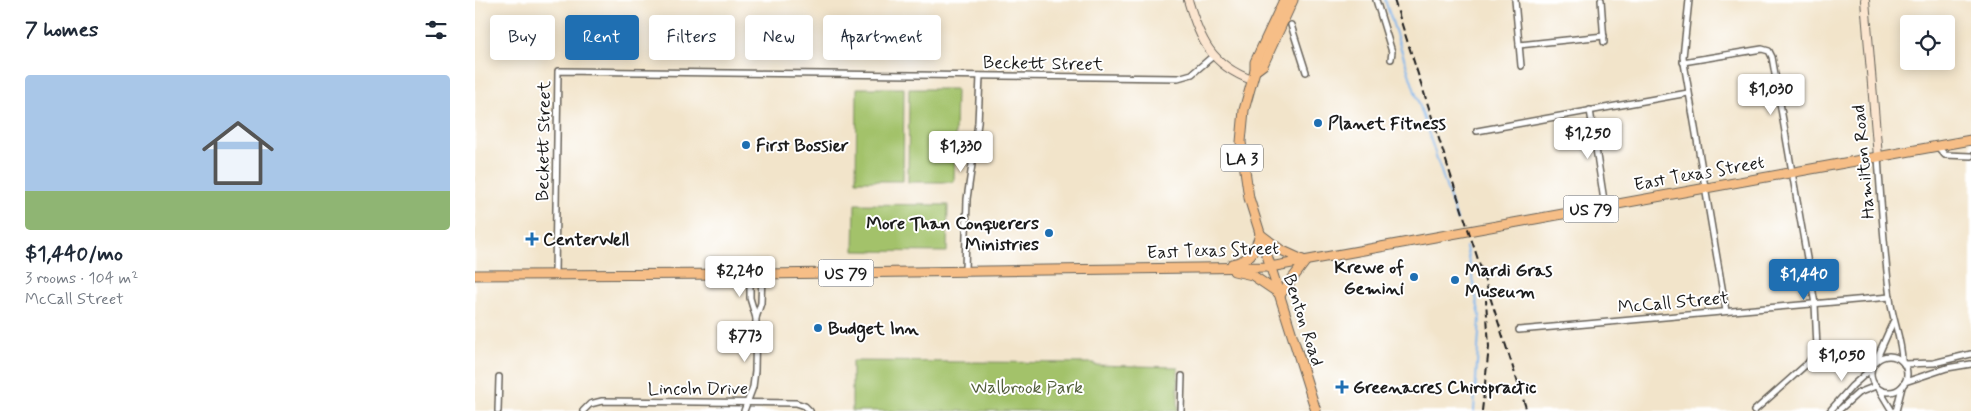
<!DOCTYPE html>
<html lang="en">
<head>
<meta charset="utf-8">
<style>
  :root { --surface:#fff; --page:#f6f6f7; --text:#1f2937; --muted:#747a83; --line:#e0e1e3; --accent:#1f6fb2 }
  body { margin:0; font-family:Mynerve,sans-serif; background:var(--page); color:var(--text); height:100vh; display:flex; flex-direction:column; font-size:19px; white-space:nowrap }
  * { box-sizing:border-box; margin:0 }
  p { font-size:16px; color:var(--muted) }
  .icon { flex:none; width:28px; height:28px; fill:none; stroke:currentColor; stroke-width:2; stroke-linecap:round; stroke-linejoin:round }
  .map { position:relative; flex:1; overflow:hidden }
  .details { display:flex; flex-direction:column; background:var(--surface); width:475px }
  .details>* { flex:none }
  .hud { position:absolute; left:15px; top:15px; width:475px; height:45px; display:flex; gap:10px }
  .buttons { position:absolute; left:1425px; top:15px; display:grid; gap:10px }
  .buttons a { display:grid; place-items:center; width:55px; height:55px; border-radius:5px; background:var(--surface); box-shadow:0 2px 12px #0003; font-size:25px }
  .price { position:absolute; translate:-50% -42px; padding:0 11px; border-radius:5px; background:#fff; color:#222; font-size:16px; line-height:32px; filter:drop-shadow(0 1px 2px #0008) }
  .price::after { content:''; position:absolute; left:50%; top:30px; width:15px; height:11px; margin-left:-8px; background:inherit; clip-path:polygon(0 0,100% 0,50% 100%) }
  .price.selected { background:var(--accent); color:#fff }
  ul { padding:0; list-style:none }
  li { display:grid; align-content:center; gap:10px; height:265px; padding:0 25px }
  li+li { border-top:1px solid var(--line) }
  li span { display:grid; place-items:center; height:155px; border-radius:5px; color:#555 }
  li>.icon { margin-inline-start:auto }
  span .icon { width:90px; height:90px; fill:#fffc; stroke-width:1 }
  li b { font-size:21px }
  h2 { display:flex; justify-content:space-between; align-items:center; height:60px; padding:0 25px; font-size:21px }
  .chip { padding:0 18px; border-radius:5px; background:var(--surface); box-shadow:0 2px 12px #0003; font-size:18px; line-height:45px }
  .chip.selected { background:var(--accent); color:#fff }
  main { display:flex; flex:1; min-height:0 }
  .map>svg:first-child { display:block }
  .green { fill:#a3c26a; stroke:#606f43 }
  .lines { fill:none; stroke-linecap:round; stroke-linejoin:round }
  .stream { stroke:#7db5ed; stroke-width:2 }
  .street-casing { stroke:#676259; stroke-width:8 }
  .secondary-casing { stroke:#676259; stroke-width:10 }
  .primary-casing { stroke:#676259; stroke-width:11 }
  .street { stroke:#fff; stroke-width:5 }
  .secondary { stroke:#fbe5cf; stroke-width:8 }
  .primary { stroke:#f6be87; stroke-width:9 }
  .rail { stroke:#1c1c1c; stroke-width:2; stroke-dasharray:8 4; stroke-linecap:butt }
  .poi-dot { fill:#1f6fb2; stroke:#fff; stroke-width:2 }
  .labels { text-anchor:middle; stroke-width:4; stroke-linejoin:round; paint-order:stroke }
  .shield { fill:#fff; stroke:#606060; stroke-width:1 }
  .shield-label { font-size:16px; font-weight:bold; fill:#1c1c1c }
  .street-label { font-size:18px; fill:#1c1c1c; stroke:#fff }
  .poi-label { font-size:18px; font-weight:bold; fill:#1c1c1c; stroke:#fff; text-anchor:start }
  .park-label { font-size:18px; fill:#525e3b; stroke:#fff }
</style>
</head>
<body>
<main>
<section class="details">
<h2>7 homes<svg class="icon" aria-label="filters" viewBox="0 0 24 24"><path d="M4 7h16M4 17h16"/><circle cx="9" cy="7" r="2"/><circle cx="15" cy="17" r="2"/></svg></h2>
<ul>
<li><span style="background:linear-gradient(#a9c7e8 75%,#8fb573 0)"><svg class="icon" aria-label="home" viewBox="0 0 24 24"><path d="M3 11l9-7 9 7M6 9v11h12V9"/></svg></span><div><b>$1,440/mo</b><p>3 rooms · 104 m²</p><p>McCall Street</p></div></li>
</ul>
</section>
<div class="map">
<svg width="1496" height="411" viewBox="0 0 1496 411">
  <rect width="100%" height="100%" fill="#fff"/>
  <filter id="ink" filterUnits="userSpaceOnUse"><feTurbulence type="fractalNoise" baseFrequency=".02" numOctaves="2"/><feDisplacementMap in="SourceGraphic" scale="10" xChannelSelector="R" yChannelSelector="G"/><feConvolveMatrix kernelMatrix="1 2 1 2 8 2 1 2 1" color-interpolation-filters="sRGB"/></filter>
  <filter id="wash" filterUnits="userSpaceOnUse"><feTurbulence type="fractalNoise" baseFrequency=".0096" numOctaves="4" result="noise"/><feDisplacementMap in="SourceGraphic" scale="20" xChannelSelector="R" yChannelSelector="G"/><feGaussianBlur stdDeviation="1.12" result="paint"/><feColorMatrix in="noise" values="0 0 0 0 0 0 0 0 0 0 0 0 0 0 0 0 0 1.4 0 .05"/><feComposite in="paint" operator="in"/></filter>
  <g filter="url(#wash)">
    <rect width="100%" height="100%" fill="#f2e4ca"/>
    <g class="green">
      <polygon points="382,88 429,88 428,181 381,181"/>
      <polygon points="434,89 481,89 479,182 433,182"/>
      <polygon points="380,204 473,205 472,252 379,251"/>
      <polygon points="377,361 619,363 619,365 703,367 703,411 377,411"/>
    </g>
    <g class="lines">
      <g class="stream">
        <polyline points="910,0 982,220"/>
        <polyline points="991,247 1005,317 999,411"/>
      </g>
    </g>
  </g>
  <g filter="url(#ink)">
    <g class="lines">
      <defs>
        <g id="street">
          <polyline points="901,0 917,52 916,59"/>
          <polyline points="1040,0 1046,66"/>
          <polyline points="1126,0 1129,42"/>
          <polyline points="1214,0 1208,57 1251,311"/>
          <polyline points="816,25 831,72"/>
          <polyline points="1044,45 1129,36"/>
          <polyline points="1208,62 1287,49 1294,51 1297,57 1340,304 1342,348 1333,363 1279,411"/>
          <polyline points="1115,110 1130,207"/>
          <polyline points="1002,131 1213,93"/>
          <polyline points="1462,146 1470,155 1496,156"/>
          <path d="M 1403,157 C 1406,204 1409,251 1415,298 C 1417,319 1427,339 1427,361"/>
          <polyline points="490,270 492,199 503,123 505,76"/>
          <polyline points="80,275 83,71 703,78 717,74 738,56"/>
          <polyline points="281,318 286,303 287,274"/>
          <polyline points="1044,330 1415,297"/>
          <circle cx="1414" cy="374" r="18"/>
          <polyline points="1401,360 1418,322"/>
          <polyline points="1429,364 1459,363 1496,354"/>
          <polyline points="1430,382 1472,368 1496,364"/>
          <polyline points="1405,391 1417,411"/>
          <polyline points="23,411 24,377"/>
          <polyline points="108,411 115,404 127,401 321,403 330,406 335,411"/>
          <polyline points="269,411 278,387 280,371 281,318 275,298 275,274"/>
          <polyline points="706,411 707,376"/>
          <polyline points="1355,411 1377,386 1396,369"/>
          <polyline points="1363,411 1383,393 1401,386"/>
          <polyline points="1421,411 1427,387"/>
        </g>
        <g id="secondary">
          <path d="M 713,0 C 725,40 736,65 777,80"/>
          <polyline points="1390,0 1403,157"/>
        </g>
        <g id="primary">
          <polyline points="809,0 780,62 780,71 769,110 766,142 774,198 841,411"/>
          <polyline points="780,71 788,65 818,0"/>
          <polyline points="785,234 806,250 830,261"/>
          <path d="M 757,264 C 775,260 779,253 785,235"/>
          <polyline points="759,271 777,275 805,294"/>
          <polyline points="0,275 287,274 795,267 1496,140"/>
          <polyline points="805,295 830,262"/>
        </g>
      </defs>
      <use href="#street" class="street-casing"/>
      <use href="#secondary" class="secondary-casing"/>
      <use href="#primary" class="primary-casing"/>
      <use href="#street" class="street"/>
      <use href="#secondary" class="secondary"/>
      <use href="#primary" class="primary"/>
      <g class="rail">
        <polyline points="919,0 1052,411"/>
        <polyline points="1007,411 1014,347 1011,300"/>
      </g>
    </g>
  </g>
  <g class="poi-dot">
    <circle cx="843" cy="123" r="5"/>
    <circle cx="271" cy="145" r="5"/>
    <circle cx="574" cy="233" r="5"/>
    <path d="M54.5 231.5h5v5h5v5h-5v5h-5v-5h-5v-5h5z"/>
    <circle cx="939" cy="277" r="5"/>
    <circle cx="980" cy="280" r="5"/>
    <circle cx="343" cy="328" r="5"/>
    <path d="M864.5 379.5h5v5h5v5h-5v5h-5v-5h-5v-5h5z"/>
  </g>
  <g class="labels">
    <g class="shield">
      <rect x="746" y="144.5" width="42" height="27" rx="4"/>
      <rect x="1088.5" y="195.5" width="55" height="27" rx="4"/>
      <rect x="343.5" y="259.5" width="55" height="27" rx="4"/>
    </g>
    <g class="shield-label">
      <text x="767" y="164">LA 3</text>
      <text x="1116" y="215">US 79</text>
      <text x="371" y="279">US 79</text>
    </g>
    <g class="street-label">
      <text transform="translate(568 63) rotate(1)" y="6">Beckett Street</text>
      <text transform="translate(68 141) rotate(-89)" y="6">Beckett Street</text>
      <text transform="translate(1388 162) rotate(-95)" y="6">Hamilton Road</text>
      <text transform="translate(1224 173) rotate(-10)" y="6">East Texas Street</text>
      <text transform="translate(738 250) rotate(-2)" y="6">East Texas Street</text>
      <text transform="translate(1198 302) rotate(-5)" y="6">McCall Street</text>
      <text transform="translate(829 320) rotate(72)" y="6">Benton Road</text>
      <text x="223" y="394">Lincoln Drive</text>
    </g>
    <g class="poi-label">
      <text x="853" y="129">Planet Fitness</text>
      <text x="281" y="151">First Bossier</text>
      <text x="564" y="229" text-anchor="end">More Than Conquerers<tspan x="564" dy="21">Ministries</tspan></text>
      <text x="68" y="245">CenterWell</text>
      <text x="929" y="273" text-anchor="end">Krewe of<tspan x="929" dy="21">Gemini</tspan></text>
      <text x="990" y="276">Mardi Gras<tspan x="990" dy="21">Museum</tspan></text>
      <text x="353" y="334">Budget Inn</text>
      <text x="878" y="393">Greenacres Chiropractic</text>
    </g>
    <g class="park-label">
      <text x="552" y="393">Walbrook Park</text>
    </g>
  </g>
</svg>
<div class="buttons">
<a><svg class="icon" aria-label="locate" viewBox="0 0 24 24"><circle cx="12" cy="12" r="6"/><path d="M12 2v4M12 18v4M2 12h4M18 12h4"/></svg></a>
</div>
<b class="price" style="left:1296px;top:116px">$1,030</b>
<b class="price" style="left:1113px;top:160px">$1,250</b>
<b class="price" style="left:486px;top:173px">$1,330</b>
<b class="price" style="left:265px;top:298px">$2,240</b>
<b class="price selected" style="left:1329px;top:301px">$1,440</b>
<b class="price" style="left:270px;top:363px">$773</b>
<b class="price" style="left:1367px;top:382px">$1,050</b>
<div class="hud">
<a class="chip">Buy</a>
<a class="chip selected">Rent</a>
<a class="chip">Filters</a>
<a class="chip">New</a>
<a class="chip">Apartment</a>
</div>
</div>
</main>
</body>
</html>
